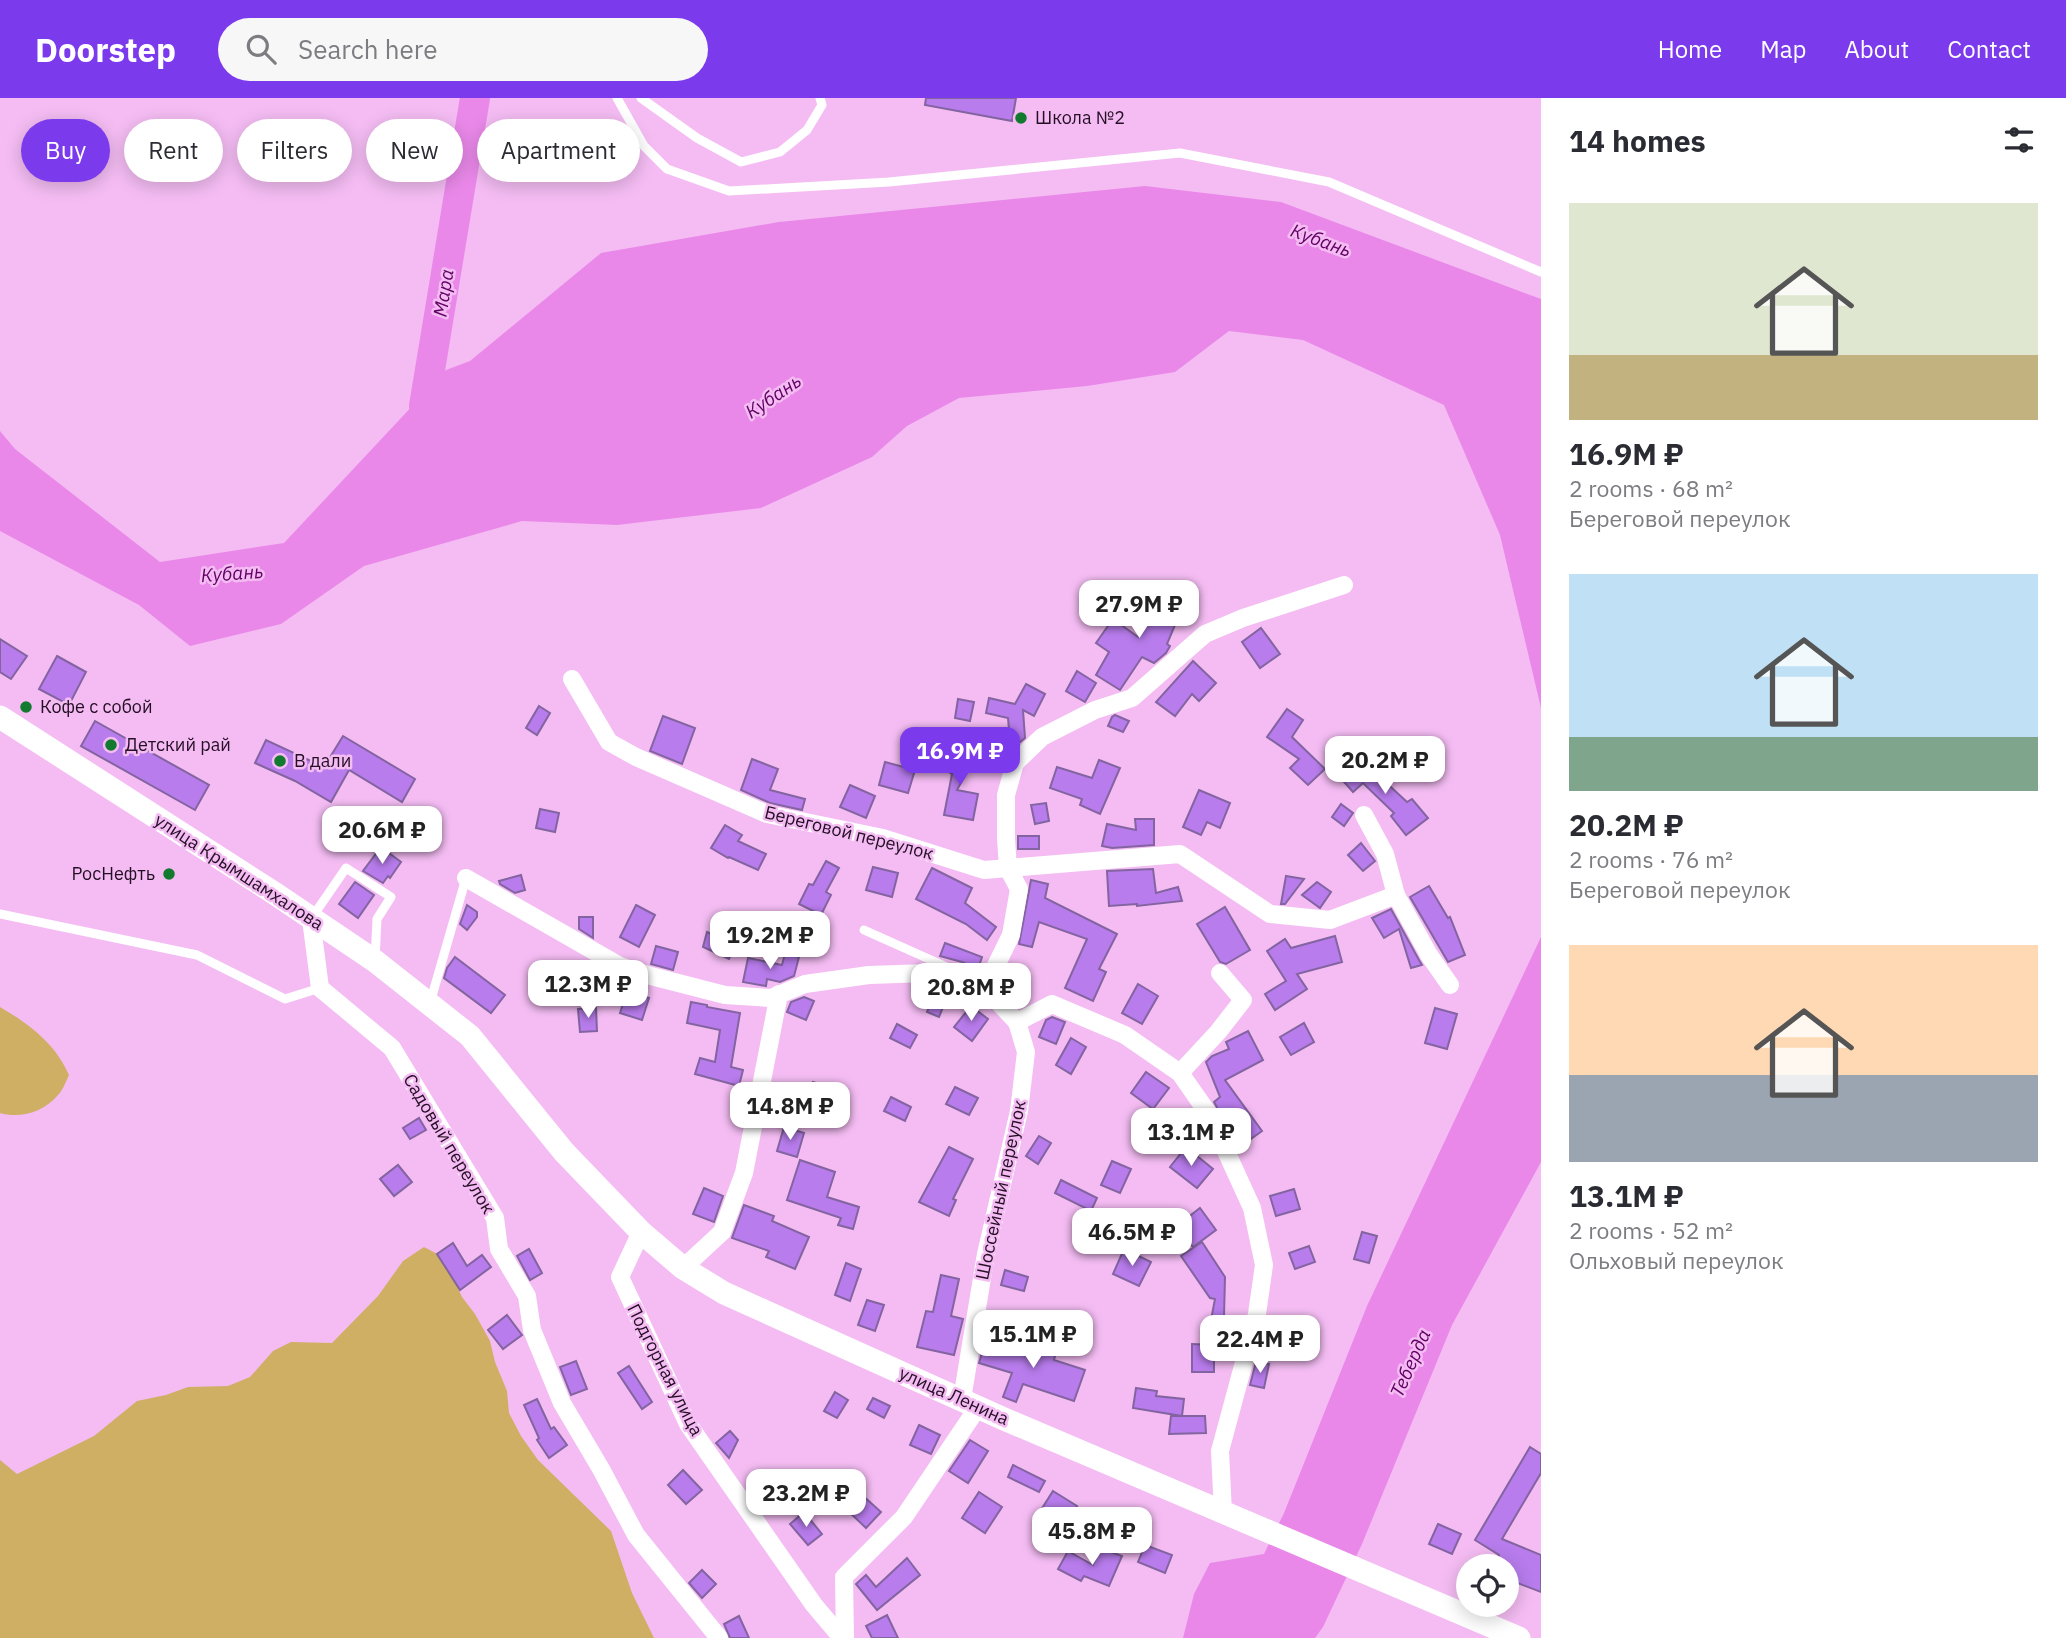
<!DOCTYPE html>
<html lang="en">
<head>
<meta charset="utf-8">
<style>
  :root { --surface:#fff; --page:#f7f7f7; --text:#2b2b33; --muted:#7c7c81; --accent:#7c3aed }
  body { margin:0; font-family:"IBM Plex Sans",sans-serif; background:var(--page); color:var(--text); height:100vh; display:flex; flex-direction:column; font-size:26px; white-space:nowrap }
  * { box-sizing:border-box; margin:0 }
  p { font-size:23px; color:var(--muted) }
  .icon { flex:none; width:38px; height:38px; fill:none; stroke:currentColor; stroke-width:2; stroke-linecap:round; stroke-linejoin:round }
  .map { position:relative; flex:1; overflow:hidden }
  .side { display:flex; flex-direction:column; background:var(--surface); width:525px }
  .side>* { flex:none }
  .banner { position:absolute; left:21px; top:21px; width:665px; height:63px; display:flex; gap:14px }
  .fabs { position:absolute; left:1456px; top:1456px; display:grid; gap:14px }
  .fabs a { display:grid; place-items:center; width:63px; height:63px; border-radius:50%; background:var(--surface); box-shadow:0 4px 18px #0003; font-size:35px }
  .price { position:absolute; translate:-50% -60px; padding:0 16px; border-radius:14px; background:#fff; color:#222; font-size:23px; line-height:46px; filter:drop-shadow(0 2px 4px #0008) }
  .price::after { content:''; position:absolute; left:50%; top:42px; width:21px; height:16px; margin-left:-10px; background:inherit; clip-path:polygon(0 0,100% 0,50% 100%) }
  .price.selected { background:var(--accent); color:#fff }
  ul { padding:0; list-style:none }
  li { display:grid; align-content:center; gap:14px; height:371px; padding:0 28px }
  li span { display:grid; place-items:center; height:217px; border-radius:0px; color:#555 }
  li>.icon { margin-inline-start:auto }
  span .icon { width:126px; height:126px; fill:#fffc; stroke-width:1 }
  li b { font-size:30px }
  h2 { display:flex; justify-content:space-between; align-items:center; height:84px; padding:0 28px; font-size:30px }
  .tag { padding:0 24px; border-radius:32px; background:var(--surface); box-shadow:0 4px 18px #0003; font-size:24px; line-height:63px }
  .tag.selected { background:var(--accent); color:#fff }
  header { display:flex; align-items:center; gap:42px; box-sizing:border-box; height:98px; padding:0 35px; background:var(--accent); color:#fff }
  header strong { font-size:33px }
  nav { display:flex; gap:38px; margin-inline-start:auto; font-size:24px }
  .search { width:490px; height:63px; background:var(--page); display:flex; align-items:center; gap:18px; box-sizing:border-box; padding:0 24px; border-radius:38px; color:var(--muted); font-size:26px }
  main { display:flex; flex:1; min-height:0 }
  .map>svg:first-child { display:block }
  .green { fill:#ceaf63 }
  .water { fill:#e988e9 }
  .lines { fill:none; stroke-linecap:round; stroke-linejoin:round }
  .river { stroke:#e988e9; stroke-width:30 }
  .building { fill:#b87cec; stroke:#8364a0; stroke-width:2 }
  .service { stroke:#fff; stroke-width:9 }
  .minor { stroke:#fff; stroke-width:18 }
  .secondary { stroke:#fff; stroke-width:23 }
  .poi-dot { fill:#117a2e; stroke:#f4bcf3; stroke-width:2.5 }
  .labels { text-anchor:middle; stroke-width:5; stroke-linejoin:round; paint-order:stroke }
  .poi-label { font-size:18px; fill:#240f24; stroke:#f4bcf3; text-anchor:start }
  .street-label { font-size:18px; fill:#240f24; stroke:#f4bcf3 }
  .water-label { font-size:19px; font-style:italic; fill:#600163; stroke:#f4bcf3 }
</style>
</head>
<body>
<header>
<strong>Doorstep</strong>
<div class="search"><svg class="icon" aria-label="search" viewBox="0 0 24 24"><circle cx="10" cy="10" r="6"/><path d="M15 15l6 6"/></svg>Search here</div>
<nav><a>Home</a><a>Map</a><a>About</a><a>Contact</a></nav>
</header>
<main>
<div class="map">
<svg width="1541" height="1540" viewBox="0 0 1541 1540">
  <rect width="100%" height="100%" fill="#f4bcf3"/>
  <g class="green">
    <path d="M 0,909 C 29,926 55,945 69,977 C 66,983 63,992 58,997 C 44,1014 20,1021 0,1015 Z"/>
    <polygon points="424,1149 443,1159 462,1199 475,1216 490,1243 495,1264 507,1293 509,1315 521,1338 538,1362 611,1433 632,1495 654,1540 0,1540 0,1362 17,1376 94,1338 137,1303 166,1297 188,1289 228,1288 250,1279 273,1253 291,1244 332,1245 378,1198 403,1163"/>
  </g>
  <g class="water">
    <polygon points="1145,88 1281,104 1541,201 1541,610 1500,437 1444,307 1303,242 1229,233 1175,274 1087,288 959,300 907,328 872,359 761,410 617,427 522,423 364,468 281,526 190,548 139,507 0,433 0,333 15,351 160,464 284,445 446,272 470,263 601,155 779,124"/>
    <polygon points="1541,839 1541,1064 1452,1227 1362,1446 1323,1529 1315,1540 1183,1540 1194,1496 1210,1465 1264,1456 1284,1415 1367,1208"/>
  </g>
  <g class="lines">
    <polyline class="river" points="426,334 424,308 475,0"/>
  </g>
  <g class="building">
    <polygon points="926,0 1016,0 1012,23 925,7"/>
    <polygon points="1158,492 1185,503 1167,546 1170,548 1166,555 1154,565 1142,559 1120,592 1096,577 1109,554 1096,545 1113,521 1138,539"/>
    <polygon points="1261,530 1280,556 1260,570 1242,544"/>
    <polygon points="0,541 27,558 11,581 0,574"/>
    <polygon points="57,558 86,574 69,607 39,591"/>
    <polygon points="1193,563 1216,585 1199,603 1192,596 1175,618 1156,604"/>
    <polygon points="1077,573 1096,585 1085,604 1066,593"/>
    <polygon points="1026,586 1045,596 1034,618 1023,612 1025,640 1020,644 1010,645 1008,620 986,615 989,600 1015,606"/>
    <polygon points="958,601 974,604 970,623 955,620"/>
    <polygon points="539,608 550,615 537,637 526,630"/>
    <polygon points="1287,611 1303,622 1292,639 1325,671 1308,687 1290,670 1299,661 1267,639"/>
    <polygon points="1115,617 1129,623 1123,634 1108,628 1112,619"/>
    <polygon points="663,618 695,630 682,666 650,653"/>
    <polygon points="95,623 209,687 195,712 81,648"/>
    <polygon points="343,638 415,681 402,704 349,672 331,704 295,683 255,665 266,642 324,669"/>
    <polygon points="955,649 975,660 957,692 978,696 973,722 944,717 952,676 942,670"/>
    <polygon points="1357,660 1377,682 1380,679 1407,704 1412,701 1428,720 1406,737 1391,718 1394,715 1363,685 1353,694 1338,677"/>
    <polygon points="752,661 778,671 770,692 805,701 802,712 770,705 741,692"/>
    <polygon points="1099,662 1120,670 1100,716 1080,707 1082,701 1050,690 1057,669 1092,680"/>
    <polygon points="885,664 915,672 908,695 879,687"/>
    <polygon points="850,687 875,698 866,720 840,709"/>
    <polygon points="1199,692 1230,705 1220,730 1207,724 1201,737 1183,729"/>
    <polygon points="1046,705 1049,723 1035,726 1031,707"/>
    <polygon points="1341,706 1353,715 1344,728 1332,719"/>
    <polygon points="540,711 559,715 555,734 536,730"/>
    <polygon points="1135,721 1154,721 1154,747 1112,750 1102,748 1107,726 1136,732"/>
    <polygon points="725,727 742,737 738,743 766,756 758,772 729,759 728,760 711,750"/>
    <rect x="1018" y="738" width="21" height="13"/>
    <polygon points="1361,745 1375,763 1363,773 1348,757"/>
    <polygon points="381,749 401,764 390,780 388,778 383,785 363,773"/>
    <polygon points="826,763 839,770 826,794 831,797 821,817 799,806 809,786 813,787"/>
    <polygon points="873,769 898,775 892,799 866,792"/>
    <polygon points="932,770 972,790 965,805 996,829 987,842 966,826 916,801"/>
    <polygon points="1153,771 1156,795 1178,789 1182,803 1137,808 1137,806 1109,808 1107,773"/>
    <polygon points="521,777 525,792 515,795 500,786 499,783"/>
    <polygon points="1286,778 1304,781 1285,806 1281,806"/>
    <polygon points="1031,782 1048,786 1045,800 1117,836 1099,871 1106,874 1093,903 1065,890 1087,841 1039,824 1032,849 1019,846"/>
    <polygon points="355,784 374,797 358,820 339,806"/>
    <polygon points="1317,784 1331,794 1320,810 1302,797"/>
    <polygon points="1429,788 1448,820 1450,819 1465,857 1448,864 1410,799"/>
    <polygon points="467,807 477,814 477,819 467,832 460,826"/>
    <polygon points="636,807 655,817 639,849 620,839"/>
    <polygon points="1225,809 1250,852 1226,866 1220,864 1197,826"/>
    <polygon points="1391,811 1419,862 1422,867 1411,870 1399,831 1384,840 1372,820"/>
    <polygon points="579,819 593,819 593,840 579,831"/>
    <polygon points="721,832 739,840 729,861 703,849 707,834 718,839"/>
    <polygon points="1335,838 1342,864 1297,876 1307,891 1275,912 1265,896 1286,883 1267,853 1285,841 1291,850"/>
    <polygon points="945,845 982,859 978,871 962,864 940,858"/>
    <polygon points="656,848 678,854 673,872 651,866"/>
    <polygon points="785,855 799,859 794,878 780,884 767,881 766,888 743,884 748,860 782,867"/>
    <polygon points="455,859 505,897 491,915 444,880 447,870"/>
    <polygon points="938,886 951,890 939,919 927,914"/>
    <polygon points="1138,886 1158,898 1142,926 1122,915"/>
    <polygon points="627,893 649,900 642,922 620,915"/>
    <polygon points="804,899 814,903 806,922 787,914 791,904"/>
    <polygon points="691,904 707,907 707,909 740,915 731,969 743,972 739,988 695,976 700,960 715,964 720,932 687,925"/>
    <polygon points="971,908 988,921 972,943 954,929"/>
    <polygon points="596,910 597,933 580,934 578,911"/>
    <polygon points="1435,910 1457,916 1447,951 1425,945"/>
    <polygon points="1052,919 1065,924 1056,946 1039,939 1046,922"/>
    <polygon points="1304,925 1314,944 1291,957 1280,939"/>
    <polygon points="897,926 917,937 910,950 890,940"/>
    <polygon points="1248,933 1263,962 1225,982 1262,1033 1241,1048 1230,1021 1225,1024 1214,1004 1220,999 1206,964 1212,958 1229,951 1226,944"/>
    <polygon points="1071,940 1086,949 1071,976 1056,967"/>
    <polygon points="1146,974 1169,990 1153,1011 1131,995"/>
    <polygon points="813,984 837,992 829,1015 805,1006"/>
    <polygon points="955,989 978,1000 969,1017 946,1006"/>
    <polygon points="891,999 911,1009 905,1023 884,1013"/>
    <polygon points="419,1020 426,1032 410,1041 403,1030"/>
    <polygon points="784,1029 804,1035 797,1059 777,1053"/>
    <polygon points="1039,1038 1051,1045 1038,1066 1026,1058"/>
    <polygon points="949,1049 973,1061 953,1101 956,1102 949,1118 919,1104"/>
    <polygon points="1186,1049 1213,1071 1197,1090 1170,1069"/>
    <polygon points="800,1062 835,1074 827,1099 859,1109 853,1131 838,1127 841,1120 787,1102"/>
    <polygon points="1112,1063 1131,1071 1120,1095 1101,1087"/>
    <polygon points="398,1067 412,1084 394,1098 380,1081"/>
    <polygon points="1061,1082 1097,1100 1091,1113 1055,1095"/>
    <polygon points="704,1090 723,1098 714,1124 693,1116"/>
    <polygon points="1294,1091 1300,1111 1276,1118 1270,1098"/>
    <polygon points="744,1107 774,1118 772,1123 809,1139 795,1171 766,1159 769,1153 732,1140"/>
    <polygon points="1200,1110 1216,1132 1193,1149 1177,1128"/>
    <polygon points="1362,1134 1377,1138 1369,1165 1354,1161"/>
    <polygon points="1202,1144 1225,1179 1224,1218 1237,1220 1233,1242 1208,1238 1215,1201 1210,1200 1181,1158"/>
    <polygon points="453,1145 467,1168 482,1157 491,1169 460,1192 437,1156"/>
    <polygon points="1309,1148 1315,1164 1295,1171 1289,1155"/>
    <polygon points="529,1151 542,1175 530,1182 517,1158"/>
    <polygon points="1124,1151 1151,1164 1139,1188 1113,1176"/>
    <polygon points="846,1165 861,1171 850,1203 835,1197"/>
    <polygon points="1005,1172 1028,1179 1024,1193 1001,1187"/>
    <polygon points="941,1177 959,1181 951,1218 963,1221 954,1257 917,1249 926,1213 933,1214"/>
    <polygon points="867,1202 884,1207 875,1233 858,1227"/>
    <polygon points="507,1217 522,1237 503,1251 488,1232"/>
    <polygon points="1274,1220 1288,1224 1283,1240 1270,1237"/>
    <polygon points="986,1241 1032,1254 1034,1247 1056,1254 1054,1262 1085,1272 1074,1303 1023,1286 1016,1304 1003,1299 1012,1275 979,1265"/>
    <polygon points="1192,1246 1214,1247 1214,1274 1192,1274"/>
    <polygon points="576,1263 587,1291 571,1297 560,1269"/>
    <polygon points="1256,1264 1269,1266 1264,1290 1250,1287"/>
    <polygon points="629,1268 652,1304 642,1311 618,1275"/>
    <polygon points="1136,1290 1157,1293 1156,1298 1184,1301 1182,1318 1133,1310"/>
    <polygon points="835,1294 848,1302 837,1320 824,1313"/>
    <polygon points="873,1300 890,1308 884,1320 867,1311"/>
    <polygon points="537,1301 551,1331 554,1329 567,1347 549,1360 537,1342 539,1340 524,1307"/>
    <polygon points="1171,1318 1205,1318 1206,1335 1169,1336"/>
    <polygon points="919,1327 940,1337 931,1356 910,1347"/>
    <polygon points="730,1333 738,1342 729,1360 716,1345"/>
    <polygon points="970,1342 988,1353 968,1385 949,1373"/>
    <polygon points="1530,1349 1541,1356 1541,1375 1502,1441 1541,1457 1541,1494 1507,1481 1507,1468 1495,1468 1499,1457 1475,1442"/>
    <polygon points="1013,1367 1045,1383 1039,1394 1008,1379"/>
    <polygon points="683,1372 702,1392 686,1406 668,1387"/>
    <polygon points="1053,1393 1077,1408 1065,1427 1041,1412"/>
    <polygon points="979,1394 1002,1409 985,1435 962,1420"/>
    <polygon points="861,1396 881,1414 866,1430 847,1412"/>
    <polygon points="804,1414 822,1436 808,1447 790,1426"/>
    <polygon points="1438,1426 1461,1436 1452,1456 1429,1446"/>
    <polygon points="1145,1447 1172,1457 1165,1475 1138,1464"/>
    <polygon points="1100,1450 1122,1458 1109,1488 1084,1478 1081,1483 1058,1471 1068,1453 1093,1467"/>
    <polygon points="907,1460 920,1477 877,1512 856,1486 866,1477 876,1489"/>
    <polygon points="702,1472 716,1486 702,1500 689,1485"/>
    <polygon points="887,1517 898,1540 872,1540 866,1528"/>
    <polygon points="739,1518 749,1540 730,1540 724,1526"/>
  </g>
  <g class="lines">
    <g class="service">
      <polyline points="617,0 644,48 667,71 729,93 889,84 1180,55 1329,84 1541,174"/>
      <polyline points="641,0 697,40 741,64 780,54 807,32 822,7 820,0"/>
      <polyline points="0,816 197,857 285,901 320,890"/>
      <polyline points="313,818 346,770 391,799 377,821 375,862"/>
      <polyline points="864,832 949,870"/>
      <polyline points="430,905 466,780"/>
    </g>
    <g class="minor">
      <polyline points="572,581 609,644 636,659 767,716 883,740 984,772 1180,756 1270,816 1330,822 1396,797 1429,857 1450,887"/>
      <polyline points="1364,717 1385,756 1396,797"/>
      <polyline points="466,780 620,868 651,878 725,897 771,900 805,886 869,877 957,874 985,890 1017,924 1052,906 1125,937 1180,975 1210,1018 1252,1110 1264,1167 1257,1216 1220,1353 1223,1415"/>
      <polyline points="311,821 320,890 392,950 495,1120 499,1151 527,1198 532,1232 562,1305 601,1371 636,1437 719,1540"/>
      <polyline points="985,890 1011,837 1019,791 1008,770 1006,741 1006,697 1015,665 1042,639 1095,612 1132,600 1205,536 1243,520 1344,487"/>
      <polyline points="1180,975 1218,934 1243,902 1220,875"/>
      <polyline points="641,1134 620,1179 688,1326 814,1507 842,1540"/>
      <polyline points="683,1170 722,1134 744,1075 779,896"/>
      <polyline points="962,1301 986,1156 1019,1013 1026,954 1017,924"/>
      <polyline points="845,1540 844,1479 904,1419 978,1309"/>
    </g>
    <polyline class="secondary" points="0,619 274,795 375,863 470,938 564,1054 641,1134 683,1170 724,1195 1004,1321 1519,1540"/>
  </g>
  <g class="poi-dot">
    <circle cx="1021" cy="20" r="7"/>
    <circle cx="26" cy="609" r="7"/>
    <circle cx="111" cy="647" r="7"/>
    <circle cx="280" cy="663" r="7"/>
    <circle cx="169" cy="776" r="7"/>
  </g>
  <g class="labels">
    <g class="poi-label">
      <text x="1035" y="26">Школа №2</text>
      <text x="40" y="615">Кофе с собой</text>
      <text x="125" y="653">Детский рай</text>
      <text x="294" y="669">В дали</text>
      <text x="155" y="782" text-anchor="end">РосНефть</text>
    </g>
    <g class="street-label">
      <text transform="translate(849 735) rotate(14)" y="6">Береговой переулок</text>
      <text transform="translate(239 774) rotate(33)" y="6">улица Крымшамхалова</text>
      <text transform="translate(449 1046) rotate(59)" y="6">Садовый переулок</text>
      <text transform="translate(1001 1092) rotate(-78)" y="6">Шоссейный переулок</text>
      <text transform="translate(665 1272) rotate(63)" y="6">Подгорная улица</text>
      <text transform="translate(954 1298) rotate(24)" y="6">улица Ленина</text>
    </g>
    <g class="water-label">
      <text transform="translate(1321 142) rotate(20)" y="7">Кубань</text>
      <text transform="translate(443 195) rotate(-81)" y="7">Мара</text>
      <text transform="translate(773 298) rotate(-34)" y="7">Кубань</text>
      <text transform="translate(232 475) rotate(-4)" y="7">Кубань</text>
      <text transform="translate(1410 1265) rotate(-66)" y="7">Теберда</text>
    </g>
  </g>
</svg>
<div class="fabs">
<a><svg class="icon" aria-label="locate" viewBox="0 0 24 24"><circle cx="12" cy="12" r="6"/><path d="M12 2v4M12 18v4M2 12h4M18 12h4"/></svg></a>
</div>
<b class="price" style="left:1139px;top:542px">27.9M ₽</b>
<b class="price selected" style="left:960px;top:689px">16.9M ₽</b>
<b class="price" style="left:1385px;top:698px">20.2M ₽</b>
<b class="price" style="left:382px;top:768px">20.6M ₽</b>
<b class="price" style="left:770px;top:873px">19.2M ₽</b>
<b class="price" style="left:588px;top:922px">12.3M ₽</b>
<b class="price" style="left:971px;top:925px">20.8M ₽</b>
<b class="price" style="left:790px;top:1044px">14.8M ₽</b>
<b class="price" style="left:1191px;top:1070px">13.1M ₽</b>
<b class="price" style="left:1132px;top:1170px">46.5M ₽</b>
<b class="price" style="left:1033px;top:1272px">15.1M ₽</b>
<b class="price" style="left:1260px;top:1277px">22.4M ₽</b>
<b class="price" style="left:806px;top:1431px">23.2M ₽</b>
<b class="price" style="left:1092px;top:1469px">45.8M ₽</b>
<div class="banner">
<a class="tag selected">Buy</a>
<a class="tag">Rent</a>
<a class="tag">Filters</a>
<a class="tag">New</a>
<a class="tag">Apartment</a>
</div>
</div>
<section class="side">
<h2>14 homes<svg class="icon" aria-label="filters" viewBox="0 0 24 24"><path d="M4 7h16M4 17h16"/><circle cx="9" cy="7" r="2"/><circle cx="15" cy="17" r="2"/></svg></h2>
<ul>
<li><span style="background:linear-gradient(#dfe7d0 70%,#c2b280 0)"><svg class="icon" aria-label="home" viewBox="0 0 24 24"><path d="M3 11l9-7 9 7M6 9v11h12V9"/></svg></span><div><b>16.9M ₽</b><p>2 rooms · 68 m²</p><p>Береговой переулок</p></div></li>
<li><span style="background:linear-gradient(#bfe0f5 75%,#7fa58c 0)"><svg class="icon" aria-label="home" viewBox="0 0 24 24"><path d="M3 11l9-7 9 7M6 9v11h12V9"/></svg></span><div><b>20.2M ₽</b><p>2 rooms · 76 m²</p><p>Береговой переулок</p></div></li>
<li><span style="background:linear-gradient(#ffd9b3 60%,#9aa5b1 0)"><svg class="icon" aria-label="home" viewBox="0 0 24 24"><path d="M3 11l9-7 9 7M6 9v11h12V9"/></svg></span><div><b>13.1M ₽</b><p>2 rooms · 52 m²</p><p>Ольховый переулок</p></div></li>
</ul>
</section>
</main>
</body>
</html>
